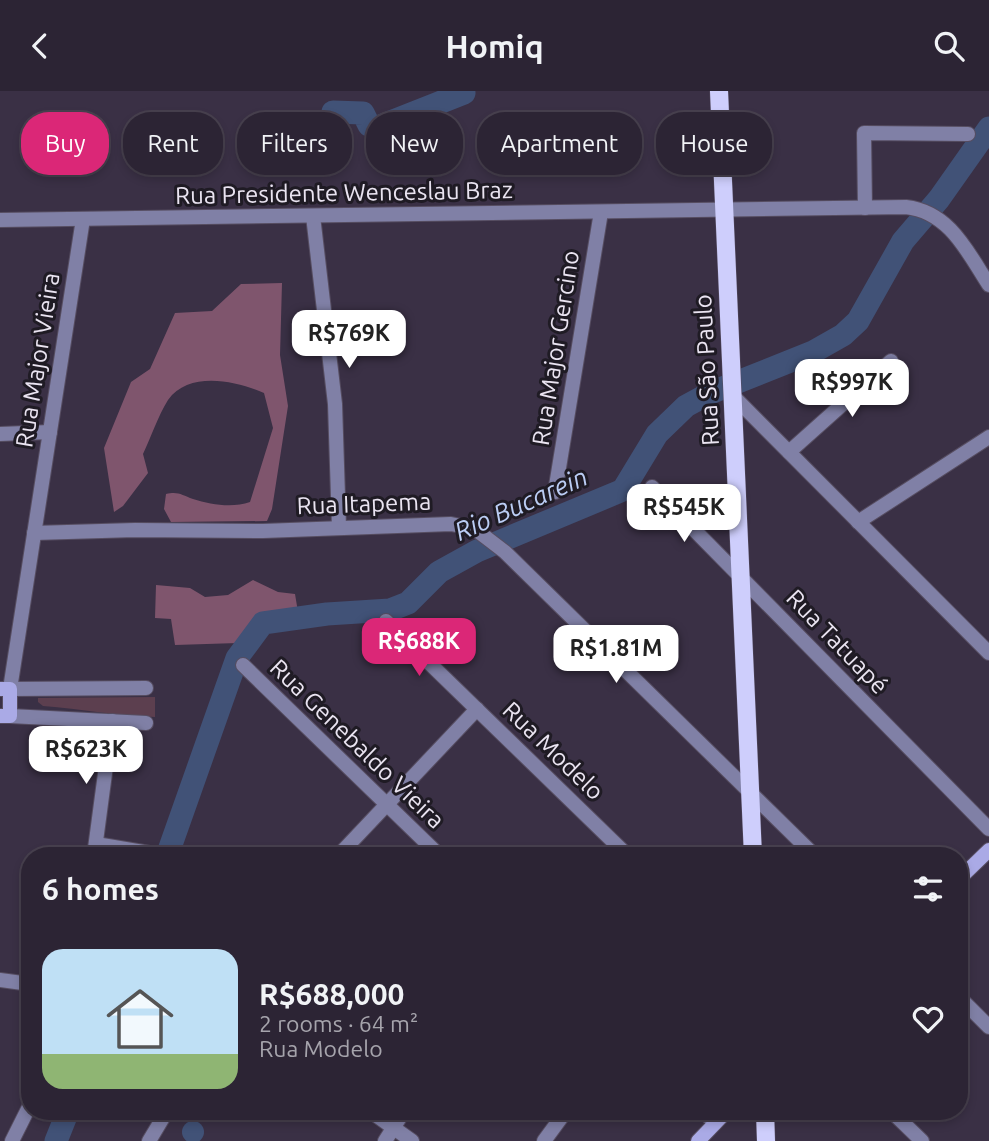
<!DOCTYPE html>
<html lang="en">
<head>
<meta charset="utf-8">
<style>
  :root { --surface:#2c2434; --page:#383040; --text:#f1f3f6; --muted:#a6a4ac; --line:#48414f; --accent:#db2777 }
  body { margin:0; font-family:Ubuntu,sans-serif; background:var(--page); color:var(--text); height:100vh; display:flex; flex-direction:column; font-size:26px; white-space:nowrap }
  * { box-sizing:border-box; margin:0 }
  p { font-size:23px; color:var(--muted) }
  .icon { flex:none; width:38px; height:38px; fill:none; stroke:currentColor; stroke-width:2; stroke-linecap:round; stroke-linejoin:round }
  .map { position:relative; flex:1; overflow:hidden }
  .drawer { position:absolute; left:21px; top:756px; width:947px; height:273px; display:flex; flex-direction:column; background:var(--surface); border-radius:28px; box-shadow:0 4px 10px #0003,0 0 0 2px var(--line) }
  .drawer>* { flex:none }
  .guide { position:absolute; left:21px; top:21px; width:948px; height:63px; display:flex; gap:14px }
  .price { position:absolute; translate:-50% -60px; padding:0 16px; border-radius:14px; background:#fff; color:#222; font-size:23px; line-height:46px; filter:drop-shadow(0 2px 4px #0008) }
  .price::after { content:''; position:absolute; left:50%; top:42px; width:21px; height:16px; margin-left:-10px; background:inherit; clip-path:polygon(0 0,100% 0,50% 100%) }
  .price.on { background:var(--accent); color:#fff }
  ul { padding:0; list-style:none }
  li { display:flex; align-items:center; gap:21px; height:175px; padding:0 21px }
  li span { display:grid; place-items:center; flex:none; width:196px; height:140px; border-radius:21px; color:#555 }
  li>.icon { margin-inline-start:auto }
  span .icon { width:84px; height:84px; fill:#fffc; stroke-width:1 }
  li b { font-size:30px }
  h2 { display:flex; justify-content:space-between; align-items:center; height:84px; padding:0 21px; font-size:30px }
  .tag { padding:0 24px; border-radius:28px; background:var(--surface); box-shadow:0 4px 10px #0003,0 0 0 2px var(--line); font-size:24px; line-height:63px }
  .tag.on { background:var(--accent); color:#fff }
  header { display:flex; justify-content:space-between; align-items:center; height:91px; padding:0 21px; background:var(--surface); font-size:32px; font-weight:600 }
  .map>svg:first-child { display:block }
  .green { fill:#5c3f4f }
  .forest { fill:#7f556d }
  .water { fill:#415277 }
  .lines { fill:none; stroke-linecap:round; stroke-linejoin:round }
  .river { stroke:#415277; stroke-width:23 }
  .street-casing { stroke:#564d61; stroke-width:16 }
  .secondary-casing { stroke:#564d61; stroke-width:16 }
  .primary-casing { stroke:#564d61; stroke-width:19 }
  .street { stroke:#8080a6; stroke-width:14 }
  .secondary { stroke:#aaaae6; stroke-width:14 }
  .primary { stroke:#cecefc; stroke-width:18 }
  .labels { text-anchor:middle; stroke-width:6; stroke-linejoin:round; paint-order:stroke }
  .street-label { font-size:24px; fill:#eae4f1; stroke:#1f1b24 }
  .water-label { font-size:26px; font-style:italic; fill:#bbcdf4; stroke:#1f1b24 }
</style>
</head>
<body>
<header><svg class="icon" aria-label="back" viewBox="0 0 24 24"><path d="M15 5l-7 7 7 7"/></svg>Homiq<svg class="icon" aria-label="search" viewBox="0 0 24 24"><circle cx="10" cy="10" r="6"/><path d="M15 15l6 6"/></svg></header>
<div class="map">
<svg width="989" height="1050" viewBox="0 0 989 1050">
  <rect width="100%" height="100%" fill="#3a3045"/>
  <path class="green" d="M 155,606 L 155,626 C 117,625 81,618 43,615 L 38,611 L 38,607 Z"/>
  <g class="forest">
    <path d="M 282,192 L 280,264 L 288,315 L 272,418 L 267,430 L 171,431 L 164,418 L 166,403 C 178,400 182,404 193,408 C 211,414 233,417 250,411 L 273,337 L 264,302 C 237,290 189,279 168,309 C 158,325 151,346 143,363 L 148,382 L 123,415 L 114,421 L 104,357 L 131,291 L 150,278 L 175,222 L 212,220 L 241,193 Z"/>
    <polygon points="253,489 278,501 295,503 298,521 254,526 238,552 175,554 171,528 155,527 156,494 190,497 205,506 228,504"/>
  </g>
  <circle class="water" cx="193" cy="1041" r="11"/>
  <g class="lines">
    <g class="river">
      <polyline points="333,21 363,22 369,34 378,36 464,2"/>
      <polyline points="167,765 237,567 263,532 327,523 390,519 408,512 439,481 477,460 623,399 657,343 686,315 710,302 813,261 843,244 858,230 903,150 939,108 989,37"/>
      <polyline points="56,1050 68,1020"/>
    </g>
    <defs>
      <g id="street">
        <polyline points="865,117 864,42 968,43"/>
        <polyline points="313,125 335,313 339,436"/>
        <polyline points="83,128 10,598 146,597"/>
        <path d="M 0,129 L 906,116 C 950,121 968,162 989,194"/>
        <polyline points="733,305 989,562"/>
        <polyline points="0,343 50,341"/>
        <polyline points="789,361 891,270"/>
        <polyline points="652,396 989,738"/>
        <polyline points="555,401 601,121"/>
        <polyline points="858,431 989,346"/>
        <polyline points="34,442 135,439 263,440 451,433 475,438 505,461 815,765"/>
        <polyline points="386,530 628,765"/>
        <polyline points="243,574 440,765"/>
        <polyline points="10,625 146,632"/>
        <polyline points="96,753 167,765"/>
        <polyline points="94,765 112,630"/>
        <polyline points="338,765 477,618"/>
        <polyline points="0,889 30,893"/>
        <polyline points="959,906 989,936"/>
        <polyline points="370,1020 412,1050"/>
        <polyline points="703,1020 715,1032"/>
        <polyline points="891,1020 922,1050"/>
        <polyline points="12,1050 30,1014"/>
        <polyline points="149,1050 167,1020"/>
        <polyline points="385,1050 404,1020"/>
        <polyline points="544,1050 566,1020"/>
      </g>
      <g id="secondary">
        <polyline points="0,598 10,598 10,625 0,625"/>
        <polyline points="959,788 989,759"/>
        <polyline points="698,1050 727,1020"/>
      </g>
      <g id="primary">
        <polyline points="719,0 753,765"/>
        <polyline points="765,1020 766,1050"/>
      </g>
    </defs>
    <use href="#street" class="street-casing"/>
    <use href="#secondary" class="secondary-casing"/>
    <use href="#primary" class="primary-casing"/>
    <use href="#street" class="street"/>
    <use href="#secondary" class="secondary"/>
    <use href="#primary" class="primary"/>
  </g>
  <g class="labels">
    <g class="street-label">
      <text transform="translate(344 102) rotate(-1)" y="8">Rua Presidente Wenceslau Braz</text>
      <text transform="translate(556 257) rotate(-81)" y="8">Rua Major Gercino</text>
      <text transform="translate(38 269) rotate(-81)" y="8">Rua Major Vieira</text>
      <text transform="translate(707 279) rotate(-93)" y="8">Rua São Paulo</text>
      <text transform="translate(364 413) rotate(-2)" y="8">Rua Itapema</text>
      <text transform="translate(837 551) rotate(46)" y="8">Rua Tatuapé</text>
      <text transform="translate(357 653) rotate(44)" y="8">Rua Genebaldo Vieira</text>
      <text transform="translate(553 660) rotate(44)" y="8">Rua Modelo</text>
    </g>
    <g class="water-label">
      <text transform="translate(521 413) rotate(-24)" y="9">Rio Bucarein</text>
    </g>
  </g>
</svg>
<b class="price" style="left:349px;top:279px">R$769K</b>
<b class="price" style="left:852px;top:328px">R$997K</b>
<b class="price" style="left:684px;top:453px">R$545K</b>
<b class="price on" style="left:419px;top:587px">R$688K</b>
<b class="price" style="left:616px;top:594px">R$1.81M</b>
<b class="price" style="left:86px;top:695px">R$623K</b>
<div class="guide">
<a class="tag on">Buy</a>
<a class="tag">Rent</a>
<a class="tag">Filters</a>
<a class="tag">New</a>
<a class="tag">Apartment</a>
<a class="tag">House</a>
</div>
<section class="drawer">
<h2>6 homes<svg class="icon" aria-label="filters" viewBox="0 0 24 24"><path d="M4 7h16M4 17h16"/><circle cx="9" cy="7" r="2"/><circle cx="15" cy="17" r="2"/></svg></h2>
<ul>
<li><span style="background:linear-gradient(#bfe0f5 75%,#8fb573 0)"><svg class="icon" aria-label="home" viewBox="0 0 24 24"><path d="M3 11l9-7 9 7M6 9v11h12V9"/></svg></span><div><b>R$688,000</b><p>2 rooms · 64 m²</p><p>Rua Modelo</p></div><svg class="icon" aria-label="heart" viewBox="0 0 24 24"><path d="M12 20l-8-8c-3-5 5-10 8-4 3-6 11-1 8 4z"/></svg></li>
</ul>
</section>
</div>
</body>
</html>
